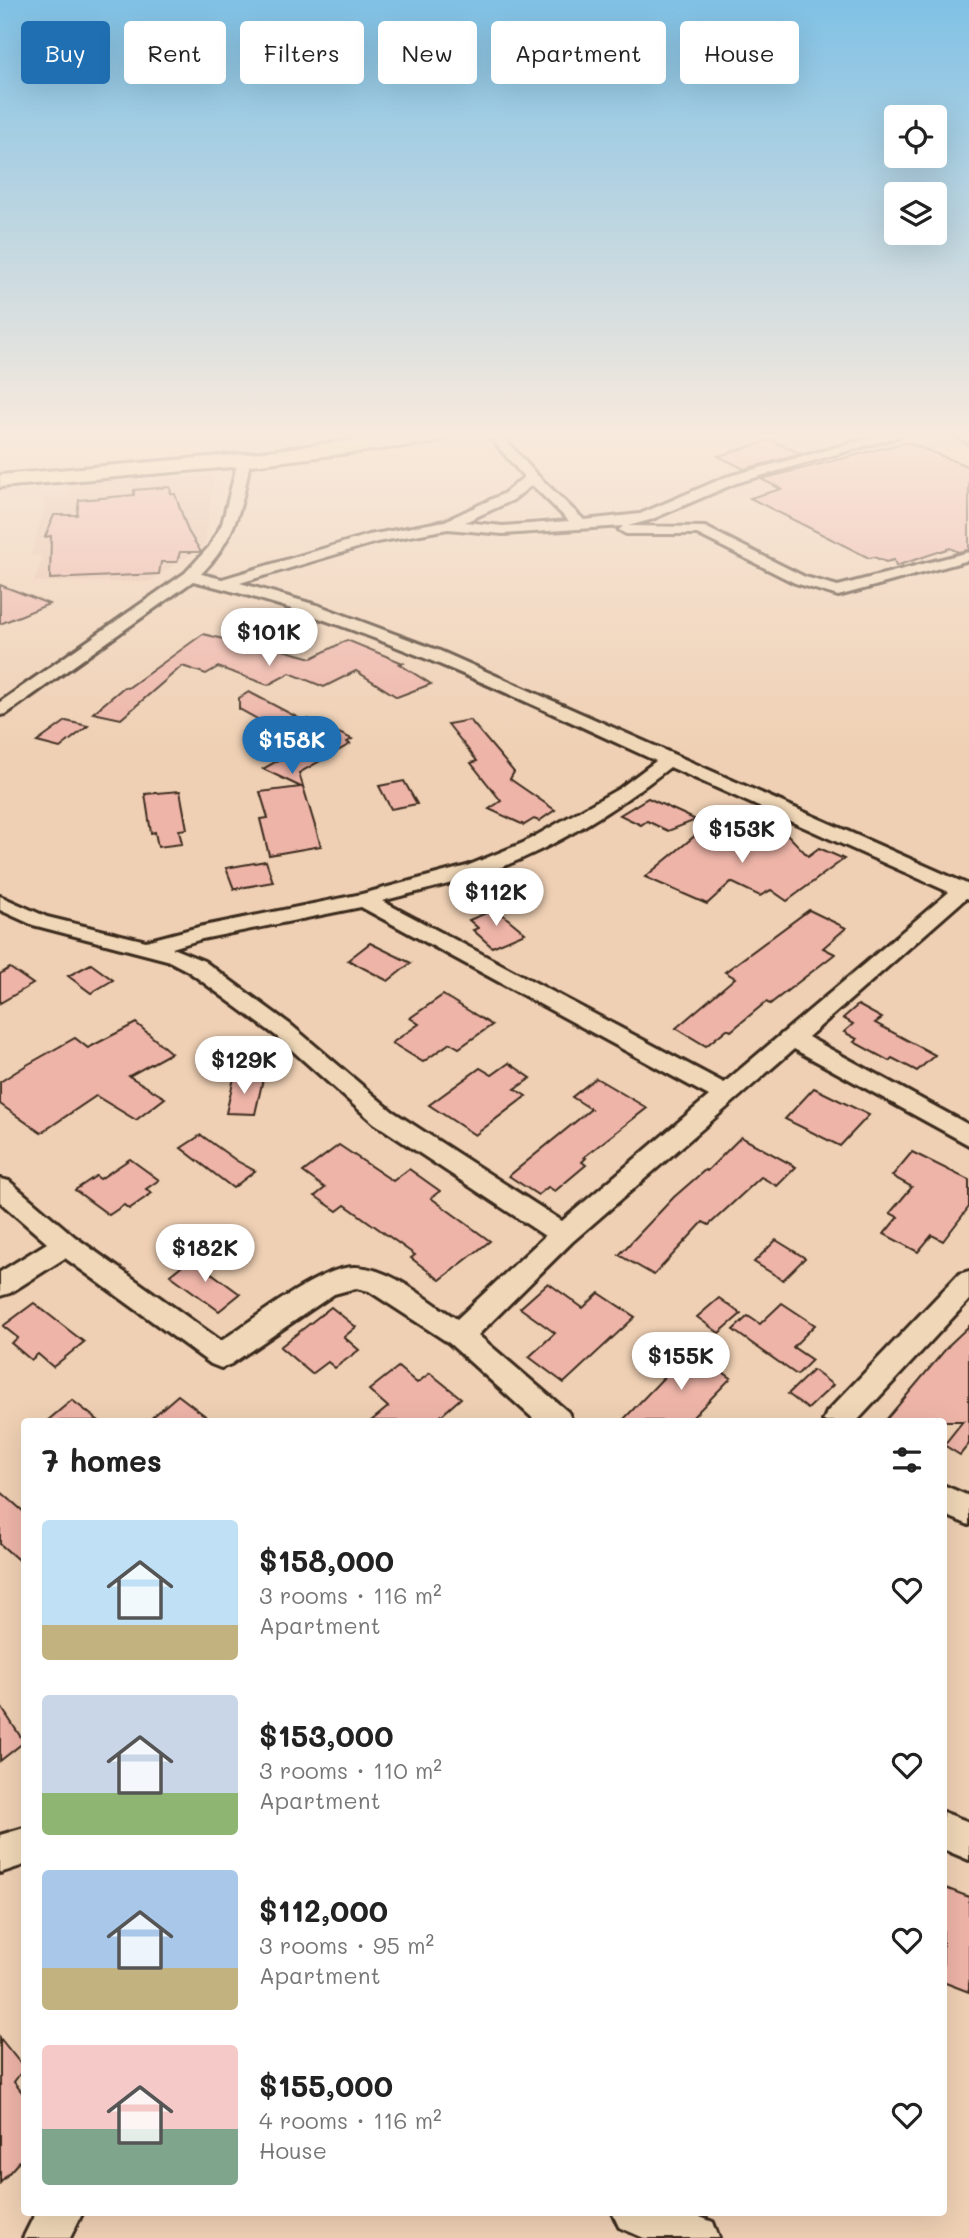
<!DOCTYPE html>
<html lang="en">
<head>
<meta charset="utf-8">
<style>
  :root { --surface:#fff; --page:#f2f2f2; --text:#222; --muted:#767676; --accent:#1f6fb2 }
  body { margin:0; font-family:Mali,sans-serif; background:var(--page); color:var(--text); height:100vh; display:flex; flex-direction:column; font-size:26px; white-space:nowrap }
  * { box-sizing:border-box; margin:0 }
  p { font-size:23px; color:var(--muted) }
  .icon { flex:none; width:38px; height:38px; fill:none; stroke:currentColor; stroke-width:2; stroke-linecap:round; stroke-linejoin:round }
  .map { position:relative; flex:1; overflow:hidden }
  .panel { position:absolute; left:21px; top:1418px; width:926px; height:798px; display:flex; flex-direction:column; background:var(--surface); border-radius:7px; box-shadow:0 7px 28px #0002 }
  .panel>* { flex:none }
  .hud { position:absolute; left:21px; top:21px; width:928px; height:63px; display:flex; gap:14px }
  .buttons { position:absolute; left:884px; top:105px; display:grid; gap:14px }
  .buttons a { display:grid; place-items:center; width:63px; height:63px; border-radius:7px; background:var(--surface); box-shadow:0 7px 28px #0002; font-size:35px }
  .price { position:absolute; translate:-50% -60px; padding:0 16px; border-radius:24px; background:#fff; color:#222; font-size:23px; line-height:46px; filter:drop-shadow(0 2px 4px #0008) }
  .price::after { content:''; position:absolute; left:50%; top:42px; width:21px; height:16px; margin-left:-10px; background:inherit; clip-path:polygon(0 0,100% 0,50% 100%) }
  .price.current { background:var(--accent); color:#fff }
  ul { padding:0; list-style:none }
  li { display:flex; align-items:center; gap:21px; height:175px; padding:0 21px }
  li span { display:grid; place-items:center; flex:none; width:196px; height:140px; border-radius:7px; color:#555 }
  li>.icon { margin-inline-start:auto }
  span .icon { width:84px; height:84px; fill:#fffc; stroke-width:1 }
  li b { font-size:30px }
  h2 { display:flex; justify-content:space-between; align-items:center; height:84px; padding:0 21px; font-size:30px }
  .tag { padding:0 24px; border-radius:7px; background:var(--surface); box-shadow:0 7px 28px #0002; font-size:24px; line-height:63px }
  .tag.current { background:var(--accent); color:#fff }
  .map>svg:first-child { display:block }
  .built { fill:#e8c2aa }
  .building { fill:#eeb4a8; stroke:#3b2a1e; stroke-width:2 }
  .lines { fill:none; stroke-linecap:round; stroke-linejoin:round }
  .street-casing { stroke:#3b2a1e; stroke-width:6 }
  .highway-casing { stroke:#3b2a1e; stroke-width:6 }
  .street { fill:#efd7b7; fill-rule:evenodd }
  .highway { fill:#f9deab; fill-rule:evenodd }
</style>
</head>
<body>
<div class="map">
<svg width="969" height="2238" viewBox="0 0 969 2238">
  <rect width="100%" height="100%" fill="#efd0b4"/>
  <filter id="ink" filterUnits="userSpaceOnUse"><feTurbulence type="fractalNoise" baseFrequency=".0143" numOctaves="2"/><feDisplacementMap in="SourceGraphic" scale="14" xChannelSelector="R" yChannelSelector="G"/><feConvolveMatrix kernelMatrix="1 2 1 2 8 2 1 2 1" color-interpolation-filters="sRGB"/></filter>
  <g filter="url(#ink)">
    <polygon class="built" points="213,477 205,545 149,582 34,582 43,557 31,555 44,510 43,497 68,495 68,484"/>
    <g class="building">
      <polygon points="771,440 802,454 744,469 718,456"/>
      <polygon points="907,442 969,467 969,550 958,552 950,548 896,566 894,560 886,562 874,557 869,558 750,498 781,489 761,479"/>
      <polygon points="170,487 171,494 175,494 188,531 201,552 180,552 177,562 161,562 159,574 50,579 51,536 45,537 54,515 77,515 79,500 134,495 134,490"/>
      <polygon points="0,585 16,591 49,604 0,624"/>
      <polygon points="203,634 223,639 227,635 312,658 347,640 403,663 399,664 431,684 397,697 356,671 324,687 290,673 268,685 218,667 206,674 182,666 121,719 93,713 124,687 128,688"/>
      <polygon points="249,692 304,721 309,719 352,739 347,742 350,744 299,773 321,846 269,855 260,819 268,818 260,792 301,787 263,769 305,745 239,709 239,698"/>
      <polygon points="470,720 514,772 510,779 555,810 539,821 534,819 524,825 489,809 501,801 471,763 477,761 448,724"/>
      <polygon points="66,721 88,726 60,748 37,742"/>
      <polygon points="404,781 417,804 391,809 379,786"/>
      <polygon points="180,791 187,829 179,830 182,844 158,847 155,832 151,833 145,794"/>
      <polygon points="648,798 681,813 696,820 668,831 647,821 641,825 620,815"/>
      <polygon points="759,824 787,834 808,856 819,848 844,859 787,901 771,890 760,896 731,882 707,904 645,877 708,825 738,839"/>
      <polygon points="266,861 273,882 234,889 226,868"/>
      <polygon points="496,909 525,933 492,947 473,930 478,928 469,920"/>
      <polygon points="809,910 846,928 823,948 835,954 770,1004 766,1002 731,1031 727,1029 706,1046 676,1028 735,978 725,972"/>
      <polygon points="370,943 411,963 388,981 348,960"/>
      <polygon points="91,964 113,980 91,993 68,976"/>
      <polygon points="10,968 33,984 0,1003 0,974"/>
      <polygon points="443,995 492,1025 459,1048 450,1043 423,1062 392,1043 419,1024 410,1018"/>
      <polygon points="858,1005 882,1018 875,1023 935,1055 917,1071 892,1058 889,1061 854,1042 857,1039 844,1032 853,1024 843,1018"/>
      <polygon points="136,1023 171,1053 129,1076 165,1098 136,1120 96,1096 41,1133 0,1104 0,1082 25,1066 75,1038 88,1048"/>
      <polygon points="509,1063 531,1078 515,1089 526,1096 475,1135 429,1105 480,1068 492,1075"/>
      <polygon points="234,1078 263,1079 255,1114 226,1113"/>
      <polygon points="596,1078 647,1108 584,1157 586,1158 582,1162 586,1165 555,1191 548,1187 538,1195 509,1176 591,1109 572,1097"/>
      <polygon points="814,1088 869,1115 840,1146 785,1119"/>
      <polygon points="201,1135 237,1161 255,1171 233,1188 181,1148"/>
      <polygon points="741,1137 796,1167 777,1186 761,1177 709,1225 703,1222 654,1275 619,1255 674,1197 705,1170 707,1171"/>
      <polygon points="339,1145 393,1181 409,1169 440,1191 431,1198 490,1241 440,1280 411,1258 415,1255 345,1205 337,1211 315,1196 325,1188 303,1172"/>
      <polygon points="912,1152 969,1180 969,1207 943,1241 932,1235 918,1252 884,1234 898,1217 890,1213 912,1187 892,1176"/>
      <polygon points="130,1159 159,1180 146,1189 152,1193 129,1209 124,1205 109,1215 75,1190 96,1176 100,1179"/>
      <polygon points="776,1240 805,1258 783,1280 754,1262"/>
      <polygon points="191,1258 240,1294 219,1311 170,1275"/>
      <polygon points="548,1283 583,1308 599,1293 635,1317 564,1383 529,1357 555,1333 520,1308"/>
      <polygon points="719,1298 741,1314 719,1333 697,1317"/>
      <polygon points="34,1303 84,1342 53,1367 38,1354 31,1360 11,1343 18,1338 3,1326"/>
      <polygon points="782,1303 815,1325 793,1347 812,1360 797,1375 733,1330 748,1316 760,1324"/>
      <polygon points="331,1307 356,1327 344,1337 359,1350 335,1368 328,1362 312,1374 280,1347"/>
      <polygon points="969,1326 969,1444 960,1455 944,1445 963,1421 885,1421 950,1344"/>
      <polygon points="691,1349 731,1378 689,1421 622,1421"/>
      <polygon points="398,1367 417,1383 430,1373 461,1398 435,1421 371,1421 388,1407 369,1390"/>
      <polygon points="813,1370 833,1385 808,1409 788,1394"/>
      <polygon points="178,1395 212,1421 148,1421"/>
      <polygon points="72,1400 99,1421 47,1421"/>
      <polygon points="0,1491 24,1512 24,1565 0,1544"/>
      <polygon points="0,1705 24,1742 0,1761"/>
      <polygon points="943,1887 969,1897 969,1992 943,1982"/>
      <polygon points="0,2038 24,2068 14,2082 24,2095 24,2156 0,2183"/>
    </g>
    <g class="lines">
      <defs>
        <g id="street">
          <path d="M 489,436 L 502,436 L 537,475 L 584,520 L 640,514 L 726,477 L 878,436 L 900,436 L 736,483 L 650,520 L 628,526 L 705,527 L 805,577 L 838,586 L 969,552 L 969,560 L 838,596 L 795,583 L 697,534 L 626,534 L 619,530 L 623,526 L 503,534 L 448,529 L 377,542 L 240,583 L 320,606 L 440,651 L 969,885 L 969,899 L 966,898 L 808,1037 L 969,1125 L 969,1145 L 794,1049 L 572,1242 L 478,1335 L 568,1412 L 572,1421 L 536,1421 L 449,1343 L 369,1291 L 356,1288 L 334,1294 L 231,1364 L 221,1368 L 211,1364 L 65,1258 L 10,1293 L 0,1296 L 0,1272 L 47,1243 L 0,1202 L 0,1179 L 9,1181 L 75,1237 L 221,1341 C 252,1321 322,1264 357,1267 C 393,1269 428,1301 457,1319 L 545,1236 L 374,1123 L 275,1035 L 188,971 L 167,960 L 33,925 L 0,910 L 0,896 L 47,917 L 146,941 L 199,927 L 362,894 L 467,866 L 523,843 L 620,788 L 656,761 C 504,691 355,620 193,581 L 6,714 L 0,715 L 0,702 L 185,573 L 209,547 L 222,524 L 239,457 L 244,456 L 250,460 C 243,505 234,541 201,574 L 222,579 L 369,535 L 445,521 L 503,494 L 524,477 ZM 532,485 L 569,521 L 503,526 L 465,522 L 513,500 ZM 670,767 L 949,892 L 724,1083 L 382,901 C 415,892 448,885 480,875 C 548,852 614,811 670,767 ZM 361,907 L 709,1096 L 562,1221 L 392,1111 L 291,1025 L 204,961 L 172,948 L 202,939 Z"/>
          <polygon points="956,436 969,436 969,443"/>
          <polygon points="969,1271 969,1300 857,1421 823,1421 827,1412 959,1274"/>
          <polygon points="943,1485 969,1496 969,1525 943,1514"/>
          <polygon points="943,1812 969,1822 969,1860 943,1849"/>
          <polygon points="24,1828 24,1865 0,1873 0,1835"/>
          <polygon points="36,2212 83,2212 70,2238 23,2238"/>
          <polygon points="612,2212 687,2212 713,2222 719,2238 644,2238 619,2227"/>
        </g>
        <polygon id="highway" points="386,436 447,436 437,442 244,466 0,487 0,475 244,454"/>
      </defs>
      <use href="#street" class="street-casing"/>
      <use href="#highway" class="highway-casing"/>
      <use href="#street" class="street"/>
      <use href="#highway" class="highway"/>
    </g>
  </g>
  <linearGradient id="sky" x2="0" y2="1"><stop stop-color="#80c1e5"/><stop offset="0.58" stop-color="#f8eadd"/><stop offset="1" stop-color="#f8eadd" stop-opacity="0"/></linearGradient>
  <rect width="969" height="750" fill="url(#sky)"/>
</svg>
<div class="buttons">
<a><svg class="icon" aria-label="locate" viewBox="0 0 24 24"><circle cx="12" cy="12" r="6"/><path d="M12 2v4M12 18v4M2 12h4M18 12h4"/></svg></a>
<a><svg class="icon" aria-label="layers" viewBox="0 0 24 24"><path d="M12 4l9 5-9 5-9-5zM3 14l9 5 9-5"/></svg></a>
</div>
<b class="price" style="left:269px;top:668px">$101K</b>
<b class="price current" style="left:292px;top:776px">$158K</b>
<b class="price" style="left:742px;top:865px">$153K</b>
<b class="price" style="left:496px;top:928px">$112K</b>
<b class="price" style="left:244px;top:1096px">$129K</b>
<b class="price" style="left:205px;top:1284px">$182K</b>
<b class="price" style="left:681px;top:1392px">$155K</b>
<div class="hud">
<a class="tag current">Buy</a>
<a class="tag">Rent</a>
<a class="tag">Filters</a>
<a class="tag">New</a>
<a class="tag">Apartment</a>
<a class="tag">House</a>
</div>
<section class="panel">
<h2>7 homes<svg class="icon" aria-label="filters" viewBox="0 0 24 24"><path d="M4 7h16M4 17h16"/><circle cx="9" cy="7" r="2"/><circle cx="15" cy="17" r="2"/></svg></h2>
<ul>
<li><span style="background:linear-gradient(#bfe0f5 75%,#c2b280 0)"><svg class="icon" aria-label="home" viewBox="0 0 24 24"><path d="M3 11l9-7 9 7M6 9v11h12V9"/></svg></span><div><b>$158,000</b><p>3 rooms · 116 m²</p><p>Apartment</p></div><svg class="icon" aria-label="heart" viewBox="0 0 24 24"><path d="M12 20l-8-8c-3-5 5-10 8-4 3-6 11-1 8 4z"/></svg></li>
<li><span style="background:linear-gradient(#c9d6e8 70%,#8fb573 0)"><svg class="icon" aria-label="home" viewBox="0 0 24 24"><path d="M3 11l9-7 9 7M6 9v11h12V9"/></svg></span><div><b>$153,000</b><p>3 rooms · 110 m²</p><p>Apartment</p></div><svg class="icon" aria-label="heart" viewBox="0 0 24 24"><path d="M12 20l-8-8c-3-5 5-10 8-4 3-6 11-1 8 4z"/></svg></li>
<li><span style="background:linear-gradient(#a9c7e8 70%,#c2b280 0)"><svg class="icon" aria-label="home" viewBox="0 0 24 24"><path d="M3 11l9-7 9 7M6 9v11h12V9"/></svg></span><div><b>$112,000</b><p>3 rooms · 95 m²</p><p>Apartment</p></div><svg class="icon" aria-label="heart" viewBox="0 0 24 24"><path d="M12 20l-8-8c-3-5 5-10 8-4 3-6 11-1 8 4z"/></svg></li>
<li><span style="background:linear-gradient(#f6c9c9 60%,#7fa58c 0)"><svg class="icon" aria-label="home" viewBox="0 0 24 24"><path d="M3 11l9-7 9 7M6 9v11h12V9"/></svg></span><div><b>$155,000</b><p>4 rooms · 116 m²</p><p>House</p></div><svg class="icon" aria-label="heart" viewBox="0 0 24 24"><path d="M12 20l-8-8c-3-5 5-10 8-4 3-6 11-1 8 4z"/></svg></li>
</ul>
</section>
</div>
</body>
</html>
